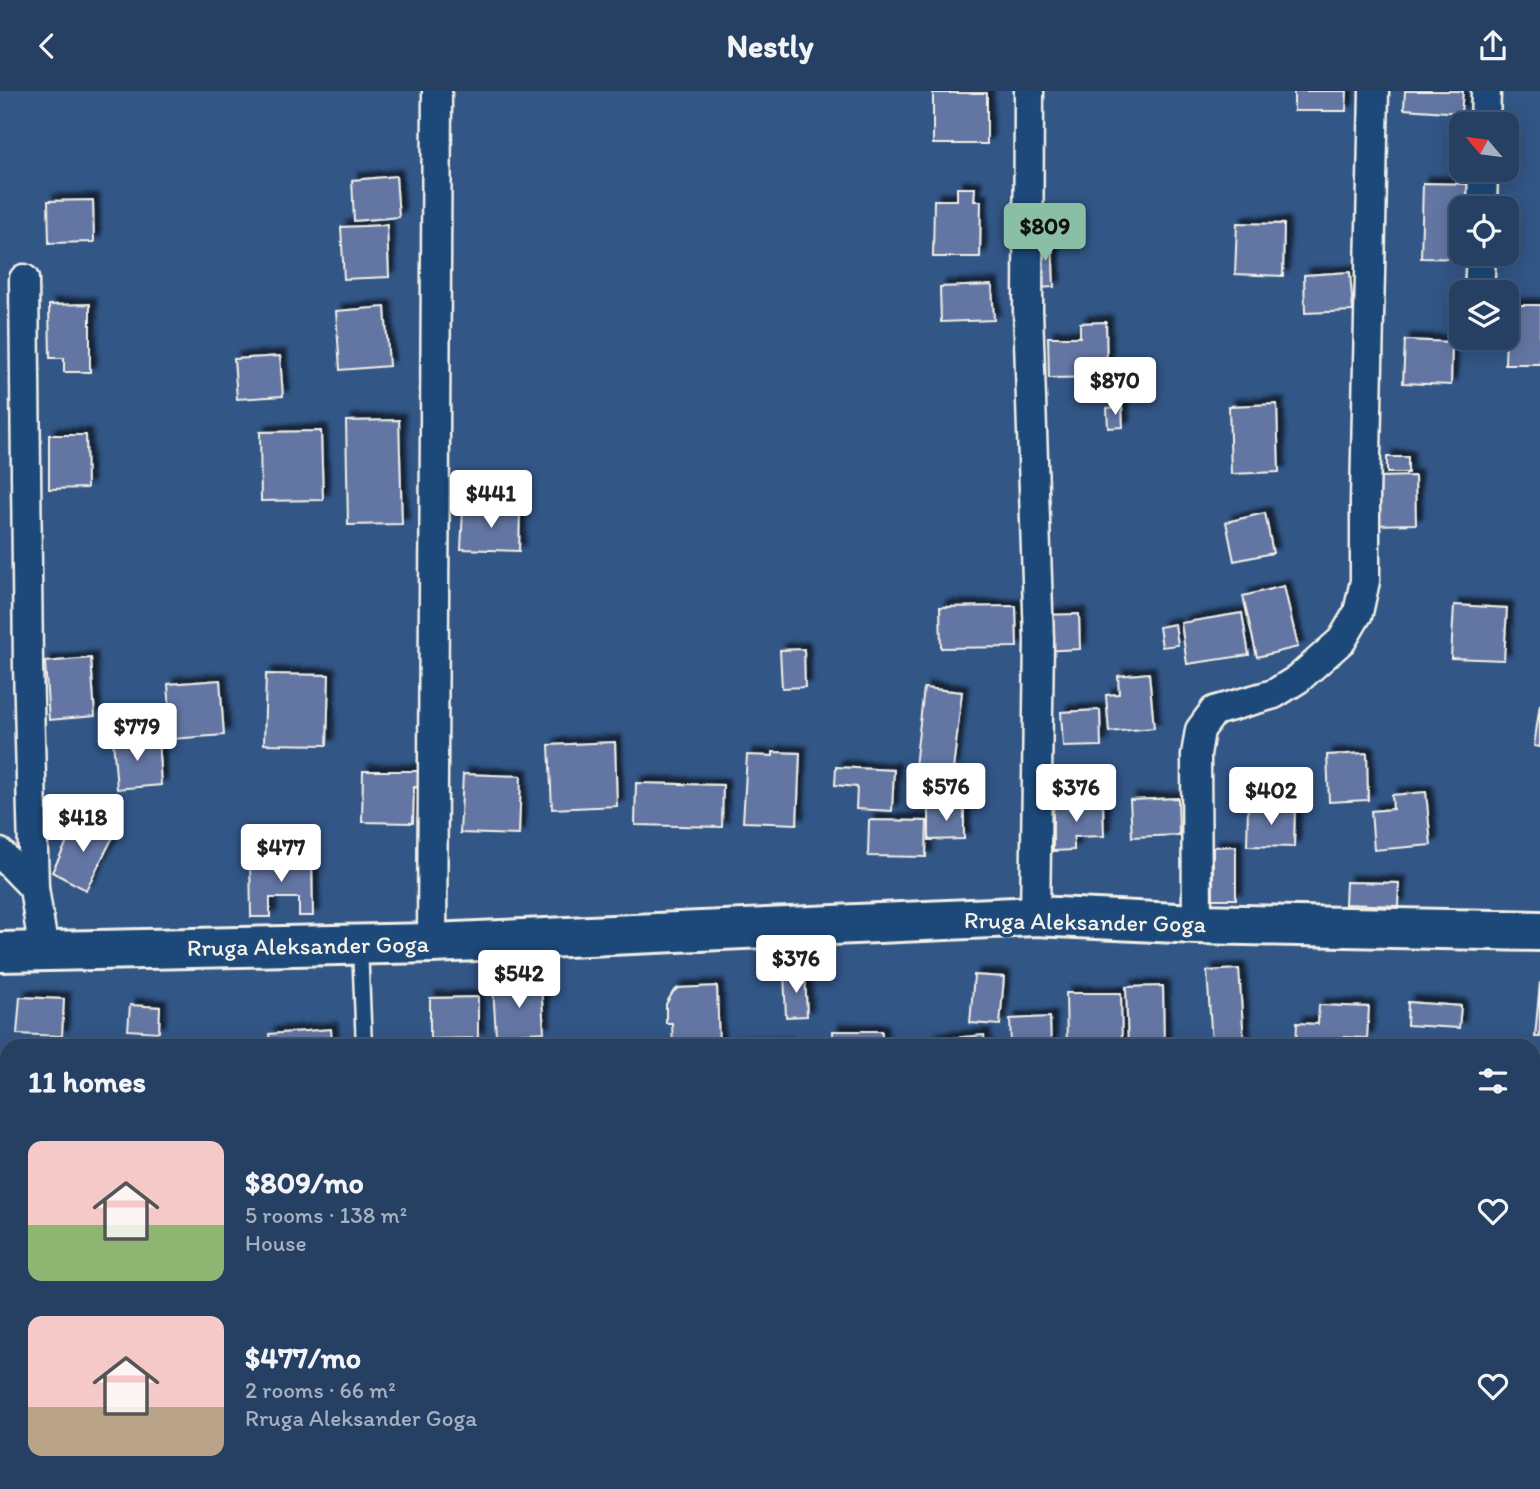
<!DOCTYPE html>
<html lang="en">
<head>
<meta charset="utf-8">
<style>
  :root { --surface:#264064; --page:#324b6d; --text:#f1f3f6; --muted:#a4afbf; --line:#425978; --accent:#8abfa5 }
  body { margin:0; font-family:Itim,sans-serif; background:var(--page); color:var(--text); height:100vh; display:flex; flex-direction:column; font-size:26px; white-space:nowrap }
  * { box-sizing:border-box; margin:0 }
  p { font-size:23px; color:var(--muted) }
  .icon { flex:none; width:38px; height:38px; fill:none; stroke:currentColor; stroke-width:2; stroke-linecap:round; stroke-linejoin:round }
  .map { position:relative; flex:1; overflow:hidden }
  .side { position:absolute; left:0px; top:948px; width:1540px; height:450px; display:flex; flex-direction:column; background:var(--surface); border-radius:21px 21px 0 0; box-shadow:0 4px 18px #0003,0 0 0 2px var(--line) }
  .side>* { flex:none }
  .needle { width:46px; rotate:299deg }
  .buttons { position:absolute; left:1449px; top:21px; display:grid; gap:14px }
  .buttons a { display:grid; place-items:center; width:70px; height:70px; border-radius:14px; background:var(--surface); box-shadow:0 4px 18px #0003,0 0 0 2px var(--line); font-size:35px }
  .price { position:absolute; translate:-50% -60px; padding:0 16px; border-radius:7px; background:#fff; color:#222; font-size:23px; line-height:46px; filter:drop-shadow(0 2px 4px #0008) }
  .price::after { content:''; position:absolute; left:50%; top:42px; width:21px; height:16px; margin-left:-10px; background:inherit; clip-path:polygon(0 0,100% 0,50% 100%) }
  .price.selected { background:var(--accent); color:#111 }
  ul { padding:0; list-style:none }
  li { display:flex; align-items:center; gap:21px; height:175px; padding:0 28px }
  li span { display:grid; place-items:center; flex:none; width:196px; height:140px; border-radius:14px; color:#555 }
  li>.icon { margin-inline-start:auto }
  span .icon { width:84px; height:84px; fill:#fffc; stroke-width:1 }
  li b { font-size:30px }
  h2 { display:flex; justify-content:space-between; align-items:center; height:84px; padding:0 28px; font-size:30px }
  header { display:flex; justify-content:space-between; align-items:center; height:91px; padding:0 28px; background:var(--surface); font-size:32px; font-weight:800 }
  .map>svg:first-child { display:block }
  .building { fill:#6376a3; stroke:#f4f1e8; stroke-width:2; filter:url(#shadow) }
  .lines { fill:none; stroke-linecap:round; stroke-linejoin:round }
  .lane-casing { stroke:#f4f1e8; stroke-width:19 }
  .street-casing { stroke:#f4f1e8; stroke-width:33 }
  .secondary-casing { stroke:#f4f1e8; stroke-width:44 }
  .lane { stroke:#1f4a7a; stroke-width:14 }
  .street { stroke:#1f4a7a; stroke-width:28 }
  .secondary { stroke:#1f4a7a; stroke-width:38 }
  .labels { text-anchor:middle; stroke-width:7; stroke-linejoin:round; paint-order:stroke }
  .street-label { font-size:24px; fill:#f4f1e8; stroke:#1f4a7a }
</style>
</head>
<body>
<header><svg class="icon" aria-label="back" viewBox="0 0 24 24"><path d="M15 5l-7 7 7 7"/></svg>Nestly<svg class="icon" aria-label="share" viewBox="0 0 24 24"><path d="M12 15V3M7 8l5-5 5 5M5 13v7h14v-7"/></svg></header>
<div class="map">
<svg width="1540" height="1398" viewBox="0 0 1540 1398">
  <defs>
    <filter id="shadow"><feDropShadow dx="6" dy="-6" stdDeviation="2" flood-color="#0009"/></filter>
  </defs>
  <rect width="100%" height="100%" fill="#325686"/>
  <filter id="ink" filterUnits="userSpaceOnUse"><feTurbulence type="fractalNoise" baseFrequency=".0143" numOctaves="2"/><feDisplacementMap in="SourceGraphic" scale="14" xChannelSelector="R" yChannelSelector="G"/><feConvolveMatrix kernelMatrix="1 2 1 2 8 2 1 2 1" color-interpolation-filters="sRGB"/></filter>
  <g filter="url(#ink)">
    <g class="building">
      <polygon points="1294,0 1347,0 1346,20 1294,20"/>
      <polygon points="1405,0 1463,0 1461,22 1404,18"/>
      <rect x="933" y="2" width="54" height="51"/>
      <polygon points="396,85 399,126 354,130 352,89"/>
      <polygon points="1423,92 1472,93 1472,117 1461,117 1461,163 1471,163 1471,168 1421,167"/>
      <polygon points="957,97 975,97 974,110 981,110 980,166 933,166 934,109 957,109"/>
      <polygon points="93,109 94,151 49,152 48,110"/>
      <polygon points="1237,132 1284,133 1283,185 1235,183"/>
      <polygon points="387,134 389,186 344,188 341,136"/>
      <polygon points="1052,147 1054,196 1037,197 1035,148"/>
      <polygon points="1350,181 1353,220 1305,222 1304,184"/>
      <polygon points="992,194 994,229 941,231 940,196"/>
      <polygon points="90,213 90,281 64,281 64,267 50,267 49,214"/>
      <polygon points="1507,214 1540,214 1540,273 1505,273"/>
      <polygon points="385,216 389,275 340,279 336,220"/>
      <polygon points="1106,231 1107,286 1049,287 1048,246 1080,246 1080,232"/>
      <polygon points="1405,249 1452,251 1451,294 1403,292"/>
      <polygon points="280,265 283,305 237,308 234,268"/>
      <polygon points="1277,313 1279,381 1231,383 1229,315"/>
      <polygon points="1122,316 1123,336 1108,337 1107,317"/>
      <polygon points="399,329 402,433 348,434 346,330"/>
      <polygon points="321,340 323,409 261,410 260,341"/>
      <polygon points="49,344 86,344 87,397 49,398"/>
      <rect x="1387" y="366" width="21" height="16"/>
      <polygon points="1415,385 1416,433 1374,434 1374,419 1380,419 1379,386"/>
      <polygon points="463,418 520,420 519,460 461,458"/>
      <polygon points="1265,422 1273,462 1234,470 1226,431"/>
      <polygon points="1284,495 1298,556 1257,566 1243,505"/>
      <polygon points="1454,514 1507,517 1504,569 1451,567"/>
      <polygon points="1016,515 1017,556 941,557 940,516"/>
      <polygon points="1242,522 1249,564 1187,573 1181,532"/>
      <polygon points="1079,523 1080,558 1041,560 1040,524"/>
      <polygon points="1175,533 1178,554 1162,556 1159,536"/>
      <polygon points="804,558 805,596 782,597 780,559"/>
      <polygon points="91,567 95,625 49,629 45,571"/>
      <polygon points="1149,582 1154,637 1109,641 1106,604 1119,603 1118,585"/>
      <polygon points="266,583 329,584 327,654 264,653"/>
      <polygon points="220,589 224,644 172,648 168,593"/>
      <polygon points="924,597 962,601 953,679 915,675"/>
      <polygon points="1540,613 1540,656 1534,655"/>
      <polygon points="1100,619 1101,655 1063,656 1061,621"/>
      <polygon points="158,646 161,694 117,698 113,649"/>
      <polygon points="615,651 617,715 552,718 549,654"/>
      <polygon points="773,661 800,662 797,733 743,731 747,664 773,665"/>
      <polygon points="1367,662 1368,709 1329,711 1327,664"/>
      <polygon points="836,676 894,679 892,720 856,718 857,696 835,694"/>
      <polygon points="363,680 423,680 423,697 414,696 413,732 362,731"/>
      <polygon points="463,683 521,685 519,744 460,742"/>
      <polygon points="636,692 723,694 722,736 635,734"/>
      <polygon points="1426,701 1431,754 1374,759 1371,720 1393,718 1392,704"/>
      <polygon points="1178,707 1179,744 1132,746 1130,709"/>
      <polygon points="1103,713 1104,745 1074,746 1074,759 1053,760 1053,714"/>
      <polygon points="964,714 964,748 929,749 929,715"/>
      <polygon points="1248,716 1295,716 1294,756 1247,755"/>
      <polygon points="79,727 114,744 86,799 52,781"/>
      <polygon points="869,729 927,730 926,766 868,765"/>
      <polygon points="1236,755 1236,808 1213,808 1213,756"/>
      <polygon points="312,767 313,825 299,825 299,807 270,807 270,826 251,826 250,768"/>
      <polygon points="1346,791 1399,792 1398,815 1345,813"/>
      <polygon points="1239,878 1244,951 1212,953 1207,880"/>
      <polygon points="805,882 807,925 786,926 784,883"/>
      <polygon points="974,884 1004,886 1000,934 970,932"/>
      <polygon points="1540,891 1540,946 1535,946"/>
      <polygon points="541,893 544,941 496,944 493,897"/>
      <polygon points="717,895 719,956 673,956 672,932 666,932 666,913 673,901 678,897"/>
      <polygon points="1163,895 1164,955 1128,956 1126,896"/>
      <polygon points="1066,902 1121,902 1122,956 1067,956"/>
      <polygon points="20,906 64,908 62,945 17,943"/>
      <polygon points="478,906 478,947 430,948 430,907"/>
      <polygon points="1408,911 1461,915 1459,937 1407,934"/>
      <polygon points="130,914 160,916 159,941 128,939"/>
      <polygon points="1319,914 1369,916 1367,947 1343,946 1343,956 1296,956 1297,932 1318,933"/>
      <polygon points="1050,926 1051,956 1011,956 1010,928"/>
      <polygon points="331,938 332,956 270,956 269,943"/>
      <rect x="833" y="940" width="49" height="16"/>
      <polygon points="984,944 985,956 932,956 931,949"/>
      <rect x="737" y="953" width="49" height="3"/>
      <rect x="0" y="1038" width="7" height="69"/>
      <polygon points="1018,1391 1042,1391 1042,1395"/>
    </g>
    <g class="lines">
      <defs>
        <polyline id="lane" points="360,855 364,956"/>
        <g id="street">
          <polyline points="1029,0 1028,219 1039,549 1035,825"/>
          <polyline points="1485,33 1486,0"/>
          <polyline points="1482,117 1483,79"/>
          <polyline points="24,188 28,574 34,797"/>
          <polyline points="1479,201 1481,163"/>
          <polyline points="0,762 34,797 44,861"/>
          <polyline points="1197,833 1196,664 1200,639 1214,620 1274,603 1298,588 1342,549 1358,522 1365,490 1365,409 1374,0"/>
          <polyline points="432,852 437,0"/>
          <polyline points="1533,1276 1540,1271"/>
          <polyline points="1359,1398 1368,1391"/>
        </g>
        <polyline id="secondary" points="0,861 432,852 1035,825 1197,833 1540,840"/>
      </defs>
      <use href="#lane" class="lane-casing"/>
      <use href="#street" class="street-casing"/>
      <use href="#secondary" class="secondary-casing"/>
      <use href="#lane" class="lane"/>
      <use href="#street" class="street"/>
      <use href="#secondary" class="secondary"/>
    </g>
  </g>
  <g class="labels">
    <g class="street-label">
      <text transform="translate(1085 831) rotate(1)" y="8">Rruga Aleksander Goga</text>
      <text transform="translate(308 855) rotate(-1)" y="8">Rruga Aleksander Goga</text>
    </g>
  </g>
</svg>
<div class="buttons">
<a><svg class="needle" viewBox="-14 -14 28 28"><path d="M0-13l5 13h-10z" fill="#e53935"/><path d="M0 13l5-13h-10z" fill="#a4afbf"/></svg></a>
<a><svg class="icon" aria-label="locate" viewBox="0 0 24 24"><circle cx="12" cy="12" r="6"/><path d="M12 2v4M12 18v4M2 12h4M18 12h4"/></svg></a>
<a><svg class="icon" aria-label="layers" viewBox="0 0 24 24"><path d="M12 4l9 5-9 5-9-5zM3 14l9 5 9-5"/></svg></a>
</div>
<b class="price selected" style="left:1045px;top:172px">$809</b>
<b class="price" style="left:1115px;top:326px">$870</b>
<b class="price" style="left:491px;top:439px">$441</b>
<b class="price" style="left:137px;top:672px">$779</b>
<b class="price" style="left:946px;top:732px">$576</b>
<b class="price" style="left:1076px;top:733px">$376</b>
<b class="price" style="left:1271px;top:736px">$402</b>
<b class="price" style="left:83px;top:763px">$418</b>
<b class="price" style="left:281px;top:793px">$477</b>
<b class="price" style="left:796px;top:904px">$376</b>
<b class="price" style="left:519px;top:919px">$542</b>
<section class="side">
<h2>11 homes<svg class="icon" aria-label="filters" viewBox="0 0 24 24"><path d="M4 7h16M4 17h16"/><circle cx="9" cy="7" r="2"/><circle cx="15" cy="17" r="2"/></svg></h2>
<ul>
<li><span style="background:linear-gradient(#f6c9c9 60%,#8fb573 0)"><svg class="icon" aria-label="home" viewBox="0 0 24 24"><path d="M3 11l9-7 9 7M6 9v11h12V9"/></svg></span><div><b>$809/mo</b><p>5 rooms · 138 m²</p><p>House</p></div><svg class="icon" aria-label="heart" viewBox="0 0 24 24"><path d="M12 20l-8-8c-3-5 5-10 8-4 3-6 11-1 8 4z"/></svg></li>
<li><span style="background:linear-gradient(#f6c9c9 65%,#b9a48a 0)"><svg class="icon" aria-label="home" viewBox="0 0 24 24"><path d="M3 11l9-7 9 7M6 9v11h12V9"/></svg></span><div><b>$477/mo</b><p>2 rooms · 66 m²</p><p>Rruga Aleksander Goga</p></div><svg class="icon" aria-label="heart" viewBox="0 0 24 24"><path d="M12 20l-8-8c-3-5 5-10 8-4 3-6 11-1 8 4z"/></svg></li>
</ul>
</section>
</div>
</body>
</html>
